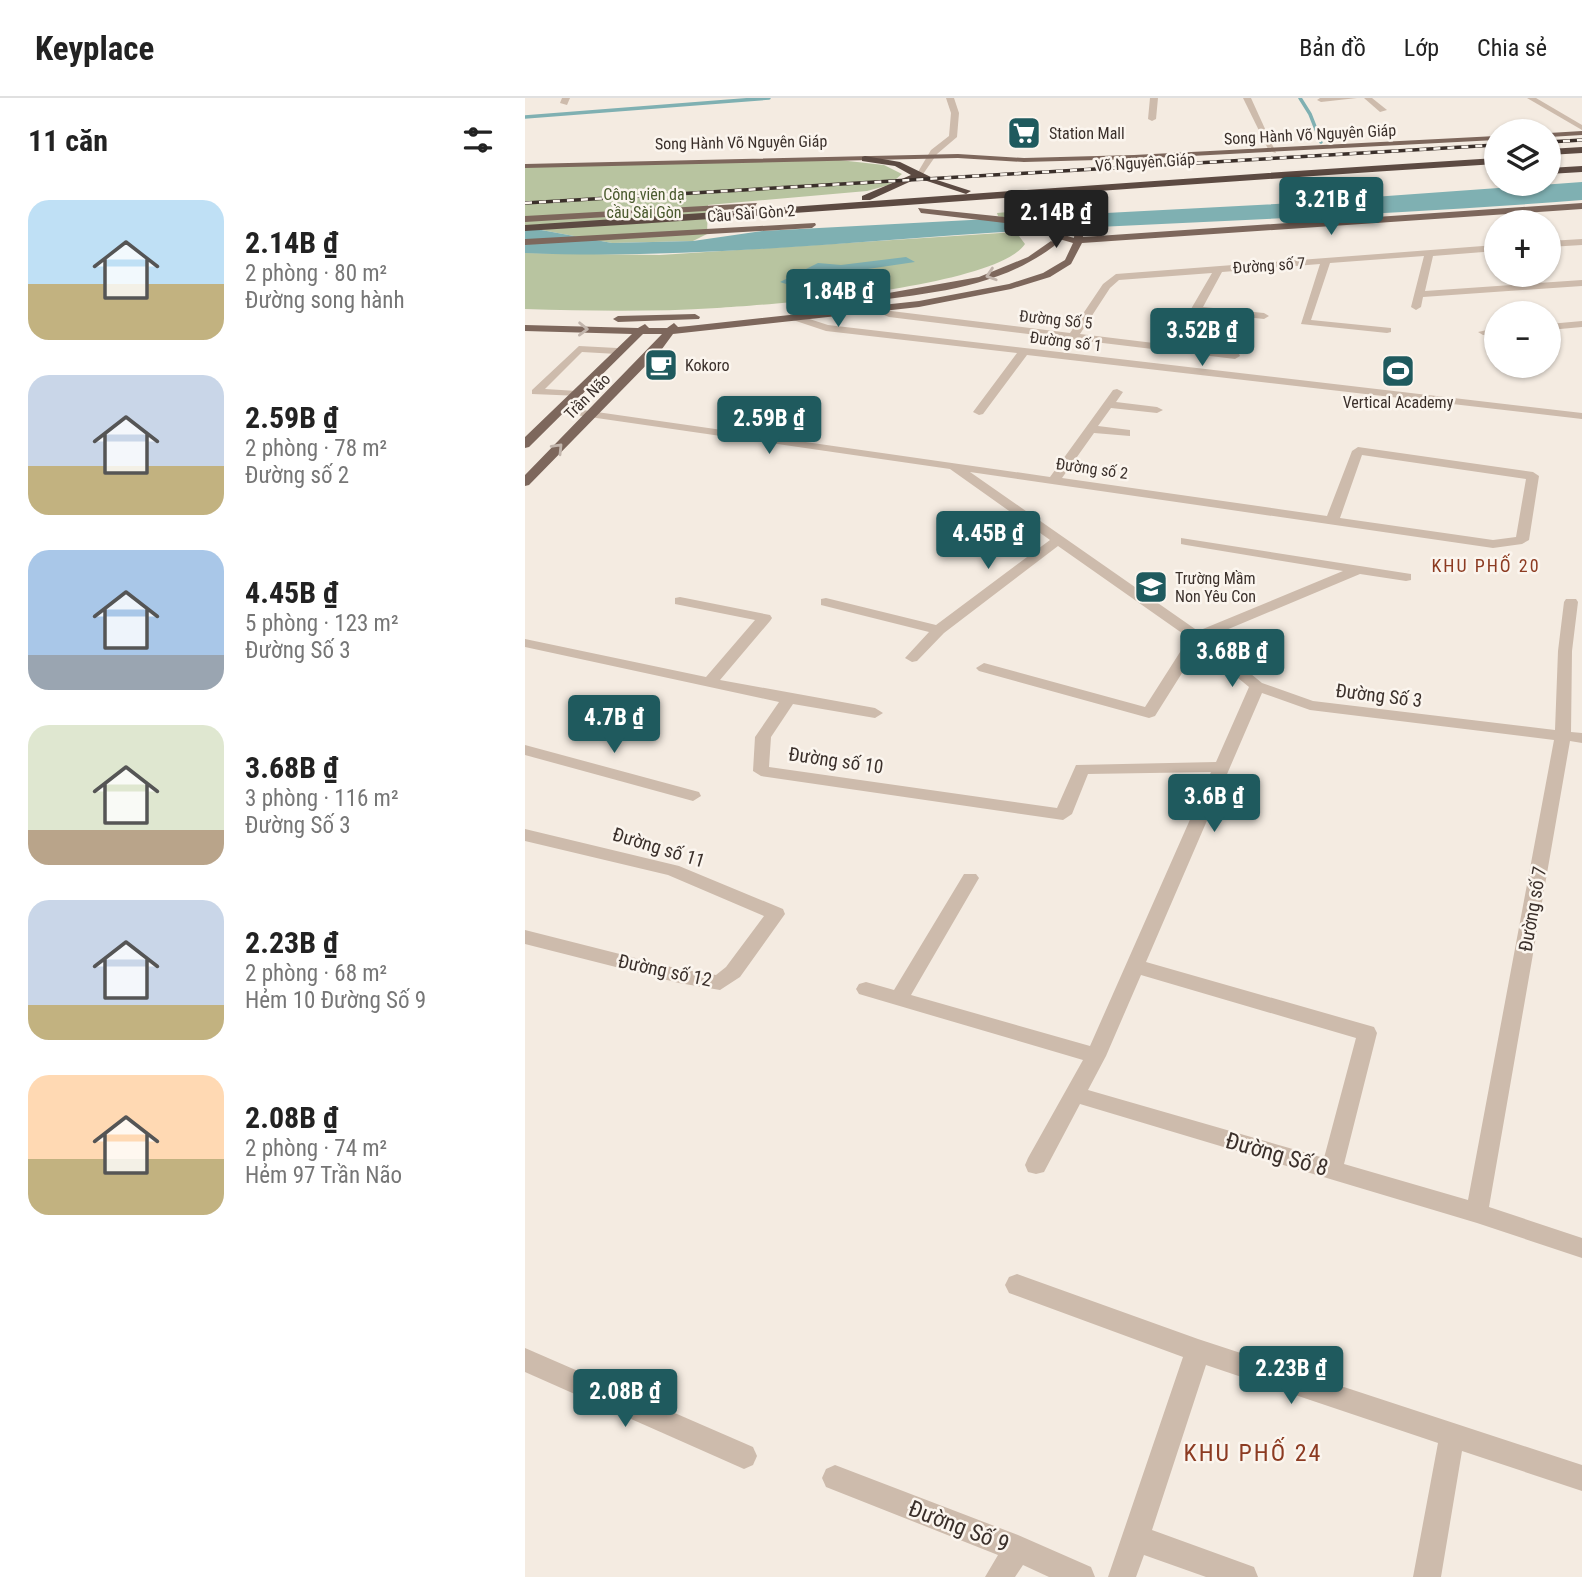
<!DOCTYPE html>
<html lang="vi">
<head>
<meta charset="utf-8">
<style>
  :root { --surface:#fff; --page:#f2f2f2; --text:#222; --muted:#767676; --line:#e0e0e0; --accent:#1f5a5e }
  body { margin:0; font-family:"Roboto Condensed",sans-serif; background:var(--page); color:var(--text); height:100vh; display:flex; flex-direction:column; font-size:26px; white-space:nowrap }
  * { box-sizing:border-box; margin:0 }
  p { font-size:23px; color:var(--muted) }
  .icon { flex:none; width:38px; height:38px; fill:none; stroke:currentColor; stroke-width:2; stroke-linecap:round; stroke-linejoin:round }
  .map { position:relative; flex:1; overflow:hidden }
  .drawer { display:flex; flex-direction:column; background:var(--surface); width:525px }
  .drawer>* { flex:none }
  .buttons { position:absolute; left:959px; top:21px; display:grid; gap:14px }
  .buttons a { display:grid; place-items:center; width:77px; height:77px; border-radius:50%; background:var(--surface); box-shadow:0 2px 5px #0004; font-size:35px }
  .price { position:absolute; translate:-50% -60px; padding:0 16px; border-radius:7px; background:var(--accent); color:#fff; font-size:23px; line-height:46px; filter:drop-shadow(0 2px 4px #0008) }
  .price::after { content:''; position:absolute; left:50%; top:42px; width:21px; height:16px; margin-left:-10px; background:inherit; clip-path:polygon(0 0,100% 0,50% 100%) }
  .price.current { background:#222; color:#fff }
  ul { padding:0; list-style:none }
  li { display:flex; align-items:center; gap:21px; height:175px; padding:0 28px }
  li span { display:grid; place-items:center; flex:none; width:196px; height:140px; border-radius:21px; color:#555 }
  li>.icon { margin-inline-start:auto }
  span .icon { width:84px; height:84px; fill:#fffc; stroke-width:1 }
  li b { font-size:30px }
  h2 { display:flex; justify-content:space-between; align-items:center; height:84px; padding:0 28px; font-size:30px }
  header { display:flex; align-items:center; gap:42px; box-sizing:border-box; height:98px; padding:0 35px; background:var(--surface); border-bottom:2px solid var(--line) }
  header strong { font-size:33px }
  nav { display:flex; gap:38px; margin-inline-start:auto; font-size:24px }
  main { display:flex; flex:1; min-height:0 }
  .map>svg:first-child { display:block }
  .green { fill:#b8c4a0 }
  .water { fill:#7fb0b2 }
  .lines { fill:none; stroke-linecap:round; stroke-linejoin:round }
  .stream { stroke:#7fb0b2; stroke-width:3.5 }
  .minor { fill:#cdbbac; fill-rule:evenodd }
  .major { fill:#7d675c; fill-rule:evenodd }
  .highway { fill:#5c4a42; fill-rule:evenodd }
  .rail-casing { stroke:#3b302b; stroke-width:3.5 }
  .rail { stroke:#fbf5ee; stroke-width:2.5; stroke-dasharray:7; stroke-linecap:butt }
  .oneway { stroke:#c2b5ac }
  .labels { text-anchor:middle; stroke-width:5; stroke-linejoin:round; paint-order:stroke }
  .far-poi-label { font-size:16px; fill:#3b302b; stroke:#fbf5ee; text-anchor:start }
  .far-street-label { font-size:16px; fill:#3b302b; stroke:#fbf5ee }
  .far-park-label { font-size:16px; fill:#4a5a2e; stroke:#fbf5ee }
  .far-neighbourhood-label { font-size:18px; letter-spacing:2px; fill:#8c3b22; stroke:#fbf5ee }
  .street-label { font-size:19px; fill:#3b302b; stroke:#fbf5ee }
  .near-street-label { font-size:23px; fill:#3b302b; stroke:#fbf5ee }
  .near-neighbourhood-label { font-size:24px; letter-spacing:2px; fill:#8c3b22; stroke:#fbf5ee }
</style>
</head>
<body>
<header>
<strong>Keyplace</strong>
<nav><a>Bản đồ</a><a>Lớp</a><a>Chia sẻ</a></nav>
</header>
<main>
<section class="drawer">
<h2>11 căn<svg class="icon" aria-label="filters" viewBox="0 0 24 24"><path d="M4 7h16M4 17h16"/><circle cx="9" cy="7" r="2"/><circle cx="15" cy="17" r="2"/></svg></h2>
<ul>
<li><span style="background:linear-gradient(#bfe0f5 60%,#c2b280 0)"><svg class="icon" aria-label="home" viewBox="0 0 24 24"><path d="M3 11l9-7 9 7M6 9v11h12V9"/></svg></span><div><b>2.14B ₫</b><p>2 phòng · 80 m²</p><p>Đường song hành</p></div></li>
<li><span style="background:linear-gradient(#c9d6e8 65%,#c2b280 0)"><svg class="icon" aria-label="home" viewBox="0 0 24 24"><path d="M3 11l9-7 9 7M6 9v11h12V9"/></svg></span><div><b>2.59B ₫</b><p>2 phòng · 78 m²</p><p>Đường số 2</p></div></li>
<li><span style="background:linear-gradient(#a9c7e8 75%,#9aa5b1 0)"><svg class="icon" aria-label="home" viewBox="0 0 24 24"><path d="M3 11l9-7 9 7M6 9v11h12V9"/></svg></span><div><b>4.45B ₫</b><p>5 phòng · 123 m²</p><p>Đường Số 3</p></div></li>
<li><span style="background:linear-gradient(#dfe7d0 75%,#b9a48a 0)"><svg class="icon" aria-label="home" viewBox="0 0 24 24"><path d="M3 11l9-7 9 7M6 9v11h12V9"/></svg></span><div><b>3.68B ₫</b><p>3 phòng · 116 m²</p><p>Đường Số 3</p></div></li>
<li><span style="background:linear-gradient(#c9d6e8 75%,#c2b280 0)"><svg class="icon" aria-label="home" viewBox="0 0 24 24"><path d="M3 11l9-7 9 7M6 9v11h12V9"/></svg></span><div><b>2.23B ₫</b><p>2 phòng · 68 m²</p><p>Hẻm 10 Đường Số 9</p></div></li>
<li><span style="background:linear-gradient(#ffd9b3 60%,#c2b280 0)"><svg class="icon" aria-label="home" viewBox="0 0 24 24"><path d="M3 11l9-7 9 7M6 9v11h12V9"/></svg></span><div><b>2.08B ₫</b><p>2 phòng · 74 m²</p><p>Hẻm 97 Trần Não</p></div></li>
</ul>
</section>
<div class="map">
<svg width="1057" height="1479" viewBox="0 0 1057 1479">
  <rect width="100%" height="100%" fill="#f4ebe1"/>
  <g class="green">
    <polygon points="314,62 359,67 377,76 364,87 342,93 183,107 182,136 168,143 87,145 0,129 0,69"/>
    <polygon points="529,110 540,110 549,115 548,132 533,134 473,118 472,115"/>
    <path d="M 491,134 L 500,146 C 471,189 247,207 192,210 C 128,214 64,213 0,211 L 0,155 L 135,157 Z"/>
  </g>
  <g class="water">
    <path d="M 1057,84 L 1057,102 C 869,117 682,123 494,133 C 329,143 165,162 0,155 L 0,129 L 87,145 L 168,143 L 237,133 L 751,106 Z"/>
    <polygon points="381,159 390,164 336,172 316,190 282,193 255,184 293,165 316,167"/>
  </g>
  <g class="lines">
    <g class="stream">
      <polyline points="775,0 785,16 796,44"/>
      <polyline points="0,19 244,0"/>
    </g>
    <g class="minor">
      <polygon points="37,0 45,0 42,7 35,5"/>
      <polygon points="421,0 429,0 434,15 432,39 412,56 396,79 390,79 406,52 424,38 426,15"/>
      <polygon points="625,0 633,0 631,21 627,23 623,21"/>
      <polygon points="718,0 726,0 751,55 744,53"/>
      <polygon points="795,0 832,0 796,4 792,2"/>
      <polygon points="839,0 847,0 862,12 855,14"/>
      <polygon points="1002,0 1011,0 1057,27 1057,32"/>
      <polygon points="1057,141 1057,147 1024,149 1024,143"/>
      <path d="M 971,147 L 971,153 L 908,158 L 900,193 L 1057,182 L 1057,188 L 898,199 L 896,209 L 891,212 L 886,209 L 899,158 L 805,165 L 786,222 L 866,230 L 866,234 L 862,235 L 776,226 L 795,166 L 697,174 L 678,209 L 739,215 L 744,218 L 739,221 L 674,214 L 655,248 L 714,256 L 715,258 L 710,261 L 364,219 L 345,211 L 350,208 L 366,213 L 545,235 L 578,186 L 591,176 ZM 687,175 L 645,247 L 555,236 L 585,190 L 594,182 Z"/>
      <polygon points="272,217 303,227 1057,315 1057,321 502,257 458,316 454,317 448,314 492,255 301,233 268,222 267,220"/>
      <polygon points="1057,223 1057,229 1024,232 1024,226"/>
      <polygon points="971,230 971,236 958,237 953,234"/>
      <polygon points="54,248 92,250 97,253 92,256 57,254 20,291 52,293 56,294 56,298 7,296 7,292"/>
      <path d="M 592,291 L 598,294 L 591,304 L 632,309 L 638,312 L 632,315 L 586,310 L 573,328 L 605,332 L 605,338 L 569,335 L 537,380 L 802,418 L 827,353 L 833,349 L 1008,374 L 1014,378 L 1004,442 L 997,446 L 968,450 L 445,374 L 673,533 L 818,473 L 661,447 L 656,446 L 656,440 L 886,476 L 886,482 L 881,483 L 835,476 L 682,540 L 737,585 L 788,603 L 1030,632 L 1033,553 L 1039,504 L 1041,501 L 1051,501 L 1053,504 L 1047,553 L 1046,634 L 1057,635 L 1057,645 L 1045,643 L 964,1109 L 1057,1140 L 1057,1160 L 952,1125 L 555,1006 L 519,1074 L 511,1076 L 503,1074 L 500,1067 L 503,1060 L 558,962 L 334,896 L 331,891 L 334,886 L 341,884 L 369,892 L 439,776 L 451,776 L 454,780 L 386,897 L 565,948 L 686,674 L 563,676 L 547,716 L 538,722 L 236,678 L 228,673 L 230,639 L 254,604 L 0,549 L 0,541 L 181,579 L 230,522 L 150,506 L 150,500 L 155,499 L 245,517 L 247,520 L 245,523 L 195,582 L 350,610 L 358,615 L 350,620 L 268,606 L 246,639 L 244,669 L 532,710 L 551,667 L 691,664 L 724,589 L 674,548 L 630,618 L 624,620 L 454,573 L 451,570 L 459,565 L 620,609 L 664,540 L 533,448 L 419,535 L 392,563 L 387,564 L 380,560 L 404,534 L 296,507 L 296,501 L 301,500 L 411,527 L 525,442 L 425,371 L 37,315 L 31,312 L 37,309 L 525,379 L 588,292 ZM 837,357 L 1001,381 L 991,439 L 968,442 L 815,420 ZM 737,595 L 785,612 L 1029,642 L 943,1102 L 819,1066 L 852,935 L 849,929 L 621,864 ZM 616,877 L 831,940 L 799,1060 L 563,992 L 581,958 Z"/>
      <polygon points="0,647 174,694 176,698 168,703 0,657"/>
      <polygon points="0,731 154,768 258,811 260,816 215,879 195,892 154,885 0,846 0,832 154,871 191,877 201,869 239,818 143,777 0,743"/>
      <polygon points="492,1176 673,1241 1057,1367 1057,1393 937,1353 916,1479 888,1479 913,1345 681,1267 627,1432 729,1469 733,1479 681,1479 619,1457 611,1479 583,1479 658,1259 484,1195 480,1187 484,1179"/>
      <polygon points="0,1250 228,1349 232,1358 228,1367 219,1371 0,1274"/>
      <polygon points="310,1367 493,1437 566,1469 570,1479 524,1479 498,1467 490,1479 460,1479 473,1457 301,1389 297,1380 301,1371"/>
    </g>
    <g class="major">
      <polygon points="1057,33 1057,37 1024,39 1024,35"/>
      <polygon points="971,38 971,42 609,61 499,64 433,60 0,70 0,66 433,56 499,60 609,57"/>
      <polygon points="556,95 560,98 558,139 1057,105 1057,111 557,145 546,166 525,179 486,191 394,209 148,236 137,251 4,387 0,388 0,377 137,236 118,236 4,349 0,350 0,339 107,236 0,233 0,227 113,230 120,226 124,230 142,230 149,225 153,229 164,228 394,203 484,186 518,175 540,162 548,145 480,125 396,115 393,110 480,119 549,140 552,98"/>
      <polygon points="232,105 229,110 0,124 0,118"/>
      <polygon points="290,125 291,127 287,130 0,147 0,141"/>
      <path d="M 526,143 L 531,146 L 529,148 C 470,193 394,196 323,206 L 318,203 L 454,179 L 503,159 Z"/>
      <polygon points="170,216 175,219 174,221 93,224 88,221 93,218"/>
    </g>
    <g class="highway">
      <polygon points="1057,49 1057,55 1024,57 1024,51"/>
      <polygon points="340,58 375,64 412,82 446,93 441,96 393,80 345,102 337,102 337,98 386,77 370,68 337,63 337,59"/>
      <path d="M 971,60 L 971,66 C 647,86 324,113 0,133 L 0,127 C 324,106 647,80 971,60 Z"/>
      <polygon points="1057,68 1057,74 1024,76 1024,70"/>
    </g>
    <defs>
      <g id="rail">
        <polyline points="1024,44 1057,42"/>
        <polyline points="0,105 971,47"/>
      </g>
    </defs>
    <use href="#rail" class="rail-casing"/>
    <use href="#rail" class="rail"/>
  </g>
  <defs><path id="oneway-chevron" d="M-2-3.5L2.5 0L-2 3.5" fill="none" stroke-width="1.6" stroke-linecap="round" stroke-linejoin="round" transform="scale(1.75)"/></defs>
  <g class="oneway">
    <use href="#oneway-chevron" transform="translate(466 177) rotate(162)"/>
    <use href="#oneway-chevron" transform="translate(58 231) rotate(1)"/>
    <use href="#oneway-chevron" transform="translate(33 350) rotate(-46)"/>
  </g>
  <defs>
    <symbol id="supermarket-square" viewBox="-11 -11 22 22"><rect x="-9" y="-9" width="18" height="18" rx="4" fill="#1f5a5e" stroke="#fbf5ee"/><path d="M-6-5.5h2.5l.6 2H6L4.5 2H-2.5L-4.4-4H-6ZM-1.5 3.2a1.3 1.3 0 1 0 .1 0ZM3 3.2a1.3 1.3 0 1 0 .1 0Z" fill="#fff"/></symbol>
    <symbol id="cafe-square" viewBox="-11 -11 22 22"><rect x="-9" y="-9" width="18" height="18" rx="4" fill="#1f5a5e" stroke="#fbf5ee"/><path d="M-5.5-4.5H6V0H3Q3 3.5 0 3.5H-2.5Q-5.5 3.5-5.5 0ZM3-3.2v2h1.7v-2ZM-6 4.5H4V6H-6Z" fill="#fff"/></symbol>
    <symbol id="stadium-square" viewBox="-11 -11 22 22"><rect x="-9" y="-9" width="18" height="18" rx="4" fill="#1f5a5e" stroke="#fbf5ee"/><path d="M0-5a6.5 5 0 1 0 0 10a6.5 5 0 1 0 0-10ZM-3.5-1.8h7v3.6h-7Z" fill="#fff"/></symbol>
    <symbol id="school-square" viewBox="-11 -11 22 22"><rect x="-9" y="-9" width="18" height="18" rx="4" fill="#1f5a5e" stroke="#fbf5ee"/><path d="M0-5L7-2L0 1L-7-2ZM-4 1L0 2.5L4 1V4Q0 6-4 4Z" fill="#fff"/></symbol>
  </defs>
  <g fill-rule="evenodd">
    <use href="#supermarket-square" x="480" y="16" width="38" height="38"/>
    <use href="#cafe-square" x="117" y="248" width="38" height="38"/>
    <use href="#stadium-square" x="854" y="254" width="38" height="38"/>
    <use href="#school-square" x="607" y="470" width="38" height="38"/>
  </g>
  <g class="labels">
    <g class="far-poi-label">
      <text x="524" y="41">Station Mall</text>
      <text x="160" y="273">Kokoro</text>
      <text x="873" y="310" text-anchor="middle">Vertical Academy</text>
      <text x="650" y="486">Trường Mầm<tspan x="650" dy="18">Non Yêu Con</tspan></text>
    </g>
    <g class="far-street-label">
      <text transform="translate(785 36) rotate(-3)" y="6">Song Hành Võ Nguyên Giáp</text>
      <text transform="translate(216 44) rotate(-1)" y="6">Song Hành Võ Nguyên Giáp</text>
      <text transform="translate(620 64) rotate(-4)" y="6">Võ Nguyên Giáp</text>
      <text transform="translate(226 115) rotate(-4)" y="6">Cầu Sài Gòn 2</text>
      <text transform="translate(744 167) rotate(-4)" y="6">Đường số 7</text>
      <text transform="translate(531 221) rotate(6)" y="6">Đường Số 5</text>
      <text transform="translate(541 243) rotate(7)" y="6">Đường số 1</text>
      <text transform="translate(62 298) rotate(-45)" y="6">Trần Não</text>
      <text transform="translate(567 370) rotate(8)" y="6">Đường số 2</text>
    </g>
    <g class="far-park-label">
      <text x="119" y="102">Công viên dạ<tspan x="119" dy="18">cầu Sài Gòn</tspan></text>
    </g>
    <g class="far-neighbourhood-label">
      <text x="961" y="474">KHU PHỐ 20</text>
    </g>
    <g class="street-label">
      <text transform="translate(854 597) rotate(7)" y="7">Đường Số 3</text>
      <text transform="translate(311 662) rotate(8)" y="7">Đường số 10</text>
      <text transform="translate(134 749) rotate(17)" y="7">Đường số 11</text>
      <text transform="translate(1007 811) rotate(-80)" y="7">Đường số 7</text>
      <text transform="translate(140 872) rotate(12)" y="7">Đường số 12</text>
    </g>
    <g class="near-street-label">
      <text transform="translate(752 1056) rotate(16)" y="8">Đường Số 8</text>
      <text transform="translate(434 1428) rotate(21)" y="8">Đường Số 9</text>
    </g>
    <g class="near-neighbourhood-label">
      <text x="728" y="1363">KHU PHỐ 24</text>
    </g>
  </g>
</svg>
<div class="buttons">
<a><svg class="icon" aria-label="layers" viewBox="0 0 24 24"><path d="M12 4l9 5-9 5-9-5zM3 14l9 5 9-5"/></svg></a>
<a>+</a>
<a>−</a>
</div>
<b class="price" style="left:806px;top:139px">3.21B ₫</b>
<b class="price current" style="left:531px;top:152px">2.14B ₫</b>
<b class="price" style="left:313px;top:231px">1.84B ₫</b>
<b class="price" style="left:677px;top:270px">3.52B ₫</b>
<b class="price" style="left:244px;top:358px">2.59B ₫</b>
<b class="price" style="left:463px;top:473px">4.45B ₫</b>
<b class="price" style="left:707px;top:591px">3.68B ₫</b>
<b class="price" style="left:89px;top:657px">4.7B ₫</b>
<b class="price" style="left:689px;top:736px">3.6B ₫</b>
<b class="price" style="left:766px;top:1308px">2.23B ₫</b>
<b class="price" style="left:100px;top:1331px">2.08B ₫</b>
</div>
</main>
</body>
</html>
